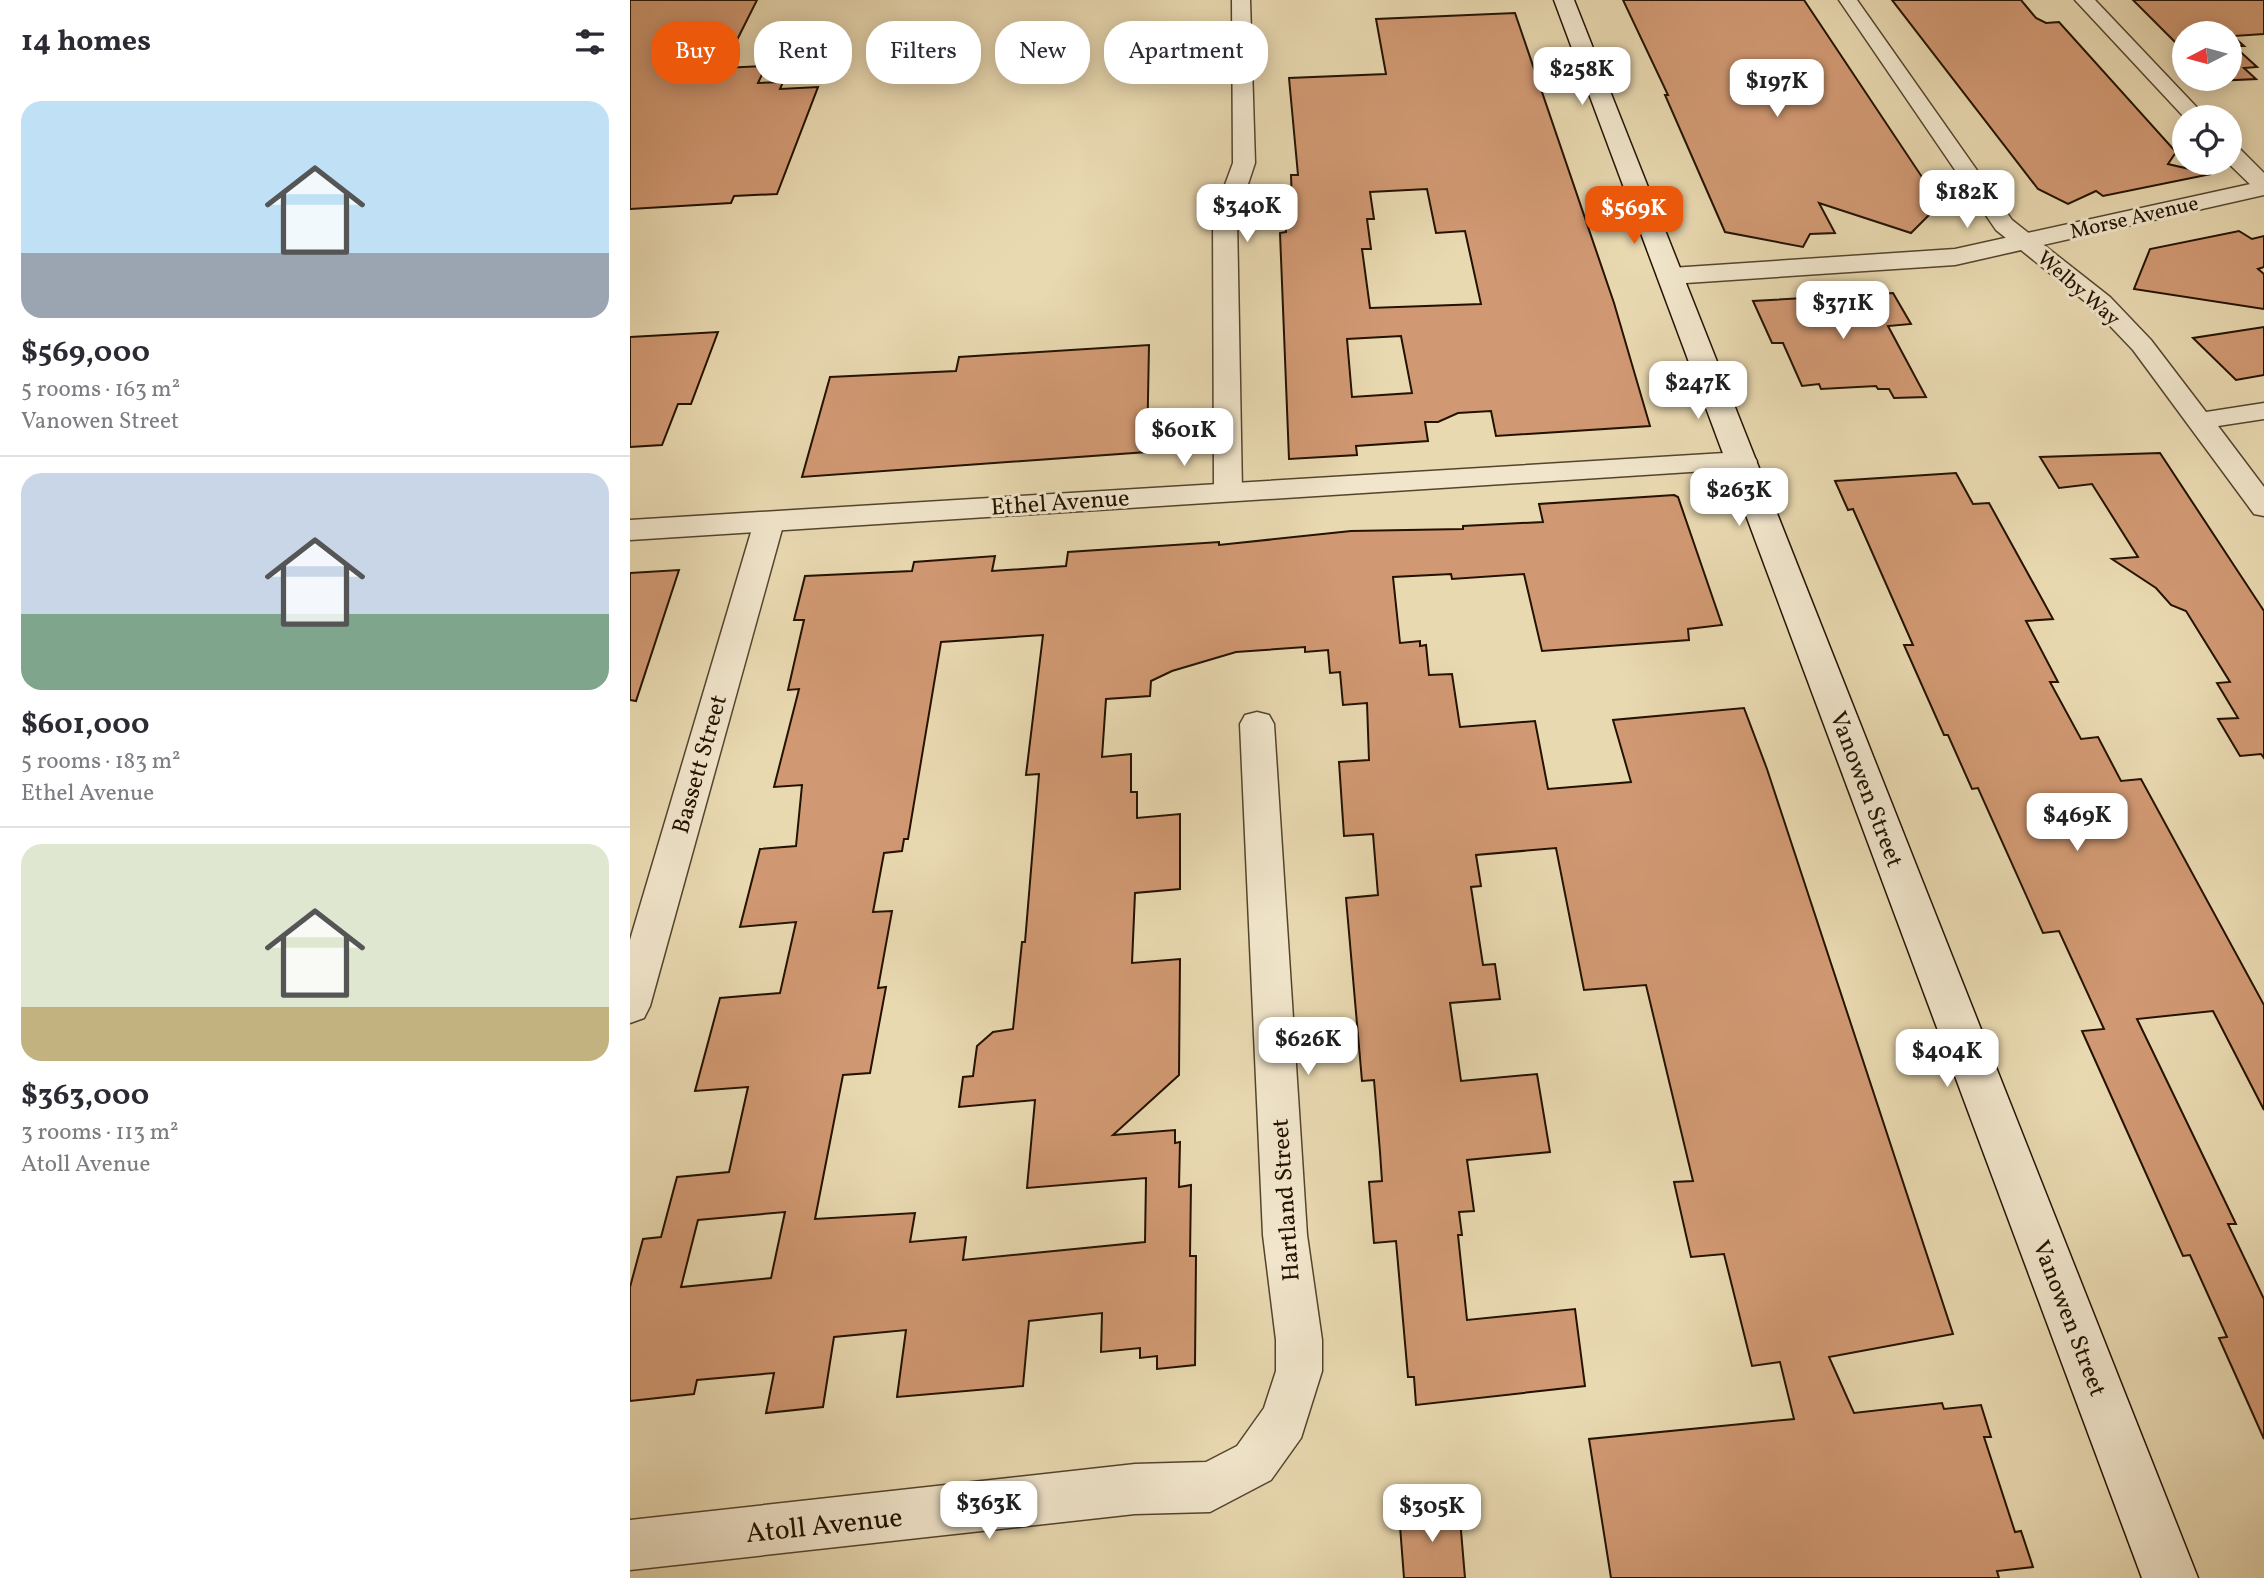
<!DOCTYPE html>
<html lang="en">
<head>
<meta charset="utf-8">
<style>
  :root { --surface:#fff; --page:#f7f7f7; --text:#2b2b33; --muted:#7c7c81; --line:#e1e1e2; --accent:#ea580c }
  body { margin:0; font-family:Vollkorn,serif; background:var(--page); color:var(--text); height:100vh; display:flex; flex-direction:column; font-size:26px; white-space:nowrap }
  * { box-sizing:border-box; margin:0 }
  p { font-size:23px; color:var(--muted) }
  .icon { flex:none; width:38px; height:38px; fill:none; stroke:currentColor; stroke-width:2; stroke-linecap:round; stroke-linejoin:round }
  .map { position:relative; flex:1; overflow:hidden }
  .panel { display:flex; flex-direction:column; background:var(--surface); width:630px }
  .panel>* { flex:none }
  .top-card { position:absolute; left:21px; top:21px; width:665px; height:63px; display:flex; gap:14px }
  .needle { width:46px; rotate:264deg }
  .buttons { position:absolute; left:1542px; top:21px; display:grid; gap:14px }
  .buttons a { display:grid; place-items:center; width:70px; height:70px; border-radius:50%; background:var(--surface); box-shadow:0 4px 18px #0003; font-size:35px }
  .price { position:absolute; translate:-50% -60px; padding:0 16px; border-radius:14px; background:#fff; color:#222; font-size:23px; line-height:46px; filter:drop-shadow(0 2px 4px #0008) }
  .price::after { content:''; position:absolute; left:50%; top:42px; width:21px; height:16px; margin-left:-10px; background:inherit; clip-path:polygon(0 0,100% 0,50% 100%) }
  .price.active { background:var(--accent); color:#fff }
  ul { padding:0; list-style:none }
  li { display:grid; align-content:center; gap:14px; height:371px; padding:0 21px }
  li+li { border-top:2px solid var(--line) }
  li span { display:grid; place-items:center; height:217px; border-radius:21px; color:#555 }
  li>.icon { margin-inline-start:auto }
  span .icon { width:126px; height:126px; fill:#fffc; stroke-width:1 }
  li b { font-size:30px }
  h2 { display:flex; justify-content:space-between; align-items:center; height:84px; padding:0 21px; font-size:30px }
  .pill { padding:0 24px; border-radius:28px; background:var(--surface); box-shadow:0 4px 18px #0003; font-size:24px; line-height:63px }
  .pill.active { background:var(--accent); color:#fff }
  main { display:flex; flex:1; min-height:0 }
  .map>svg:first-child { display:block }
  .building { fill:#d19973; stroke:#231200; stroke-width:2; fill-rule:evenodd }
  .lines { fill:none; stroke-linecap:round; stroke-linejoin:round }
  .minor-casing { stroke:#54442c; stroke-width:3 }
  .tertiary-casing { stroke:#54442c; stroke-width:3 }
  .secondary-casing { stroke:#231200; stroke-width:3 }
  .minor { fill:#f1e6cc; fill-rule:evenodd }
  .tertiary { fill:#f1e6cc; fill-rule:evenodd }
  .secondary { fill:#f1e6cc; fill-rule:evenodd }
  .labels { text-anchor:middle; stroke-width:6; stroke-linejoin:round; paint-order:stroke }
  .far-street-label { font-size:21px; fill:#231200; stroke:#f1e6cc }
  .street-label { font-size:24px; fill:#231200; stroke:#f1e6cc }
  .near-street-label { font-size:28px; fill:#231200; stroke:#f1e6cc }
</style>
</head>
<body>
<main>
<section class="panel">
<h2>14 homes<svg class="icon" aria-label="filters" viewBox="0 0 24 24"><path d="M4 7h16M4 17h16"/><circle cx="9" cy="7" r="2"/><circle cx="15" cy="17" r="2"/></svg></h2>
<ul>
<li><span style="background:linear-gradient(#bfe0f5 70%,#9aa5b1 0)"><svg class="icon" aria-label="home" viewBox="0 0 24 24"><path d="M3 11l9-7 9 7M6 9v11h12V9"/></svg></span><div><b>$569,000</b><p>5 rooms · 163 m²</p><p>Vanowen Street</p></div></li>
<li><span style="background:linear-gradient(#c9d6e8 65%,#7fa58c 0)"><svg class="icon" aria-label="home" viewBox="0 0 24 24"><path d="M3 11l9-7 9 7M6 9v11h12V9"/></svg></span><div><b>$601,000</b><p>5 rooms · 183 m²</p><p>Ethel Avenue</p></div></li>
<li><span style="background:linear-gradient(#dfe7d0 75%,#c2b280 0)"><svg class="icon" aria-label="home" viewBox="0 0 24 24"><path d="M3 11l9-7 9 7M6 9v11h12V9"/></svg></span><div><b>$363,000</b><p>3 rooms · 113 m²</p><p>Atoll Avenue</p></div></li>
</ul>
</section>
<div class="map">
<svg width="1634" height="1578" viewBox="0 0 1634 1578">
  <rect width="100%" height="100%" fill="#e9d9b1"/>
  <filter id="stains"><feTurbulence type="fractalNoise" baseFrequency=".00286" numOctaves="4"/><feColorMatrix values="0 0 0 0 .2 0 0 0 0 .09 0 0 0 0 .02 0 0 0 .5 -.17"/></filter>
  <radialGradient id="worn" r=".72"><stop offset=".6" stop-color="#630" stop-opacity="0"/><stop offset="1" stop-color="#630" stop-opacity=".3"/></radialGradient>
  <g class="building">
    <polygon points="0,0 127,0 93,68 136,66 128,83 153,82 150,89 188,87 147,194 104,196 101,203 0,209"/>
    <polygon points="993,0 1174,0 1310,204 1281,233 1189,203 1205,233 1180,234 1173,247 1095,232 1035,95 1038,95"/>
    <polygon points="1262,0 1391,0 1406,18 1416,23 1429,22 1546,152 1538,164 1581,174 1473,196 1466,191 1438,204 1408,189"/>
    <polygon points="1503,0 1634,0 1634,34 1603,36 1614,46 1604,46 1627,67 1614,68 1626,79 1584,81 1582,79 1600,79 1600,33 1554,33 1554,51"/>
    <path d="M 885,13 L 984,303 L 1020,426 L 866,436 L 861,411 L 828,413 L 808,422 L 795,422 L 798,441 L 726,446 L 727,455 L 659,459 L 650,233 L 656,232 L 654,203 L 662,202 L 661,175 L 668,175 L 659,78 L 756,74 L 746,19 ZM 797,189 L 806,233 L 835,231 L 851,304 L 740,308 L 732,249 L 741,249 L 737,219 L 744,219 L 740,192 ZM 771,336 L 782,393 L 722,397 L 717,339 Z"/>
    <polygon points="1609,231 1622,239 1634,236 1634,267 1628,269 1634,274 1634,309 1504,289 1520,249"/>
    <polygon points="1263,293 1281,324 1258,326 1296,397 1264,398 1259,389 1248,389 1246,386 1191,389 1189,384 1172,386 1153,343 1142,343 1123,301"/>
    <polygon points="1634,327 1634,375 1606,380 1563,338"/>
    <polygon points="88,332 61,404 48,404 32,445 0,447 0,337"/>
    <polygon points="519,345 517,452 172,477 200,377 326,371 329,357"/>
    <polygon points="1530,453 1634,611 1634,758 1631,754 1610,756 1588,719 1608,718 1587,683 1600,682 1556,611 1541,605 1526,588 1482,559 1508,557 1462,484 1429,488 1410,457"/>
    <polygon points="1326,473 1343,504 1359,503 1423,619 1396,621 1428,682 1420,682 1451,739 1468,737 1491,781 1511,779 1634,1005 1634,1110 1583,1011 1507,1019 1606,1224 1598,1224 1634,1299 1634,1439 1589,1338 1597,1337 1560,1255 1553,1256 1452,1031 1474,1029 1429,931 1413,933 1348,788 1342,789 1318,735 1314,735 1274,645 1283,645 1223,509 1218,510 1205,481"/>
    <path d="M 1044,495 L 1048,497 L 1092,625 L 1058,629 L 1059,640 L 912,651 L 894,574 L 822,579 L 821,574 L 763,577 L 770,643 L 790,641 L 790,646 L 796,645 L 799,675 L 822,674 L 830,727 L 905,721 L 918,789 L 1001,782 L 983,720 L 1114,708 L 1137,769 L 1323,1334 L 1199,1357 L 1224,1413 L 1312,1403 L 1314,1409 L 1351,1405 L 1361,1437 L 1354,1437 L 1385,1532 L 1391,1531 L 1403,1567 L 1367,1571 L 1369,1578 L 981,1578 L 959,1439 L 1164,1419 L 1150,1362 L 1122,1366 L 1094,1254 L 1061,1257 L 1044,1182 L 1063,1181 L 1016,985 L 954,990 L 926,848 L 846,855 L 851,886 L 841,887 L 853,965 L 865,964 L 870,999 L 820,1003 L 831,1081 L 907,1074 L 920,1152 L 837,1160 L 844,1211 L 829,1212 L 832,1235 L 828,1235 L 837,1320 L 945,1309 L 955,1386 L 786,1405 L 784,1377 L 778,1377 L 766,1241 L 744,1243 L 739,1182 L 752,1181 L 750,1152 L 744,1080 L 732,1081 L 716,898 L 748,895 L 743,834 L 714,836 L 709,762 L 739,760 L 737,703 L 713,705 L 710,672 L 700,673 L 698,650 L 675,652 L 675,647 L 606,652 L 542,671 L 521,681 L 520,696 L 476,699 L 472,757 L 501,754 L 501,792 L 507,792 L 507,818 L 550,814 L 550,889 L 505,893 L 502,963 L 550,959 L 549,1075 L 483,1135 L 545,1130 L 545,1143 L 550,1142 L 549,1187 L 561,1185 L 560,1256 L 566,1256 L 565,1365 L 527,1369 L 527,1356 L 510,1358 L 510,1348 L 471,1352 L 472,1313 L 399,1321 L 393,1386 L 267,1397 L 276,1330 L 204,1337 L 193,1407 L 136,1413 L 144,1373 L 67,1380 L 64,1394 L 0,1401 L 0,1287 L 13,1239 L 31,1237 L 47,1177 L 99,1172 L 118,1087 L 65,1091 L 90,998 L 150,993 L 166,922 L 110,927 L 130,849 L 166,846 L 172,785 L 144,787 L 169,689 L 158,690 L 174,620 L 164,620 L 175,576 L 282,571 L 284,562 L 365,556 L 362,571 L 436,566 L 438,552 L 589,542 L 589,545 L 721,531 L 833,529 L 833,526 L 913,522 L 909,504 ZM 413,635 L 396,775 L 409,774 L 395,942 L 392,942 L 383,1029 L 363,1032 L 347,1046 L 343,1076 L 333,1077 L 329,1107 L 405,1100 L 397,1188 L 516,1178 L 515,1242 L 333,1260 L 336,1237 L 280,1242 L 285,1213 L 185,1219 L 213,1075 L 240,1073 L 256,987 L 248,988 L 262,911 L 243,912 L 254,853 L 272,851 L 274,839 L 278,839 L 311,642 ZM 155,1212 L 141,1278 L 51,1287 L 68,1220 Z"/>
    <polygon points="49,570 6,701 0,700 0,573"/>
    <polygon points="829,1507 835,1578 774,1578 769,1513"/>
  </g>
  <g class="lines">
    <defs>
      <g id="minor">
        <polygon points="602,0 620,0 625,163 607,217 612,491 608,497 598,500 588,497 584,491 583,217 603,163"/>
        <polygon points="1209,0 1227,0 1382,220 1480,297 1521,340 1576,412 1634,403 1634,419 1588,426 1634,487 1634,516 1624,514 1503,350 1462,307 1366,230"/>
        <polygon points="1445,0 1465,0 1576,117 1554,117"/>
        <polygon points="1600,145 1608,147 1634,173 1634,192 1626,190 1598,163"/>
        <polygon points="139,513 149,515 154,522 20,1006 14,1018 0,1023 0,940 124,522 129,515"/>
        <polygon points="627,712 639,715 644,724 677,1235 692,1340 692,1371 671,1438 641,1480 580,1512 505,1514 0,1570 0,1520 505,1464 576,1462 607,1446 634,1408 646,1371 646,1340 633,1235 610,724 615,715"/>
      </g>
      <g id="tertiary">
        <polygon points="1634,181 1634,195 1325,265 1041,284 1031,282 1028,276 1031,270 1041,268 1325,249"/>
        <polygon points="1111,452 1122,454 1127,461 1122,468 0,540 0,520"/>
      </g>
      <polygon id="secondary" points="924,0 944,0 1568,1578 1512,1578"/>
    </defs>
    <use href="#minor" class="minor-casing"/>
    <use href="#tertiary" class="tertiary-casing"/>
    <use href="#secondary" class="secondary-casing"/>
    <use href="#minor" class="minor"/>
    <use href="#tertiary" class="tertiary"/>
    <use href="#secondary" class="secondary"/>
  </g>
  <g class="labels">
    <g class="far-street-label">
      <text transform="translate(1504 217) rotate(-13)" y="7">Morse Avenue</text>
      <text transform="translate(1449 288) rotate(41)" y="7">Welby Way</text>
    </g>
    <g class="street-label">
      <text transform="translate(430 502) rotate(-4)" y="8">Ethel Avenue</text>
      <text transform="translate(69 764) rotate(-74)" y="8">Bassett Street</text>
      <text transform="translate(1237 789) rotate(69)" y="8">Vanowen Street</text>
      <text transform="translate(655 1200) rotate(-94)" y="8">Hartland Street</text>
      <text transform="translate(1440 1318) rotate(69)" y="8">Vanowen Street</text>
    </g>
    <g class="near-street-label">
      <text transform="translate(194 1524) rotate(-6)" y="10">Atoll Avenue</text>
    </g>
  </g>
  <rect width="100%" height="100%" filter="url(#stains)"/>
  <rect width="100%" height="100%" fill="url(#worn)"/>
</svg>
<div class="buttons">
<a><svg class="needle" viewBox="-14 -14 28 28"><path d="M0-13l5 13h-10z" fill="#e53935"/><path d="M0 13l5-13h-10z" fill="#7c7c81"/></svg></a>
<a><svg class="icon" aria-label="locate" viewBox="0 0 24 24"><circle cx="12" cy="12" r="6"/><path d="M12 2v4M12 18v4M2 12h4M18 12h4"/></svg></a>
</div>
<b class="price" style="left:952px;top:107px">$258K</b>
<b class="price" style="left:1147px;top:119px">$197K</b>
<b class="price" style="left:1337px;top:230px">$182K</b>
<b class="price" style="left:617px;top:244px">$340K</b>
<b class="price active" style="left:1004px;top:246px">$569K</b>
<b class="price" style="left:1213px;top:341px">$371K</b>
<b class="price" style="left:1068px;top:421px">$247K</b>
<b class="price" style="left:554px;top:468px">$601K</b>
<b class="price" style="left:1109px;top:528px">$263K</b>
<b class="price" style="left:1447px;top:853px">$469K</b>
<b class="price" style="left:678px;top:1077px">$626K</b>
<b class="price" style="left:1317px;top:1089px">$404K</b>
<b class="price" style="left:359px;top:1541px">$363K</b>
<b class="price" style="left:802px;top:1544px">$305K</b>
<div class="top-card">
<a class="pill active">Buy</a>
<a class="pill">Rent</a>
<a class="pill">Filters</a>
<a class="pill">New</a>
<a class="pill">Apartment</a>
</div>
</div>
</main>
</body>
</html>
